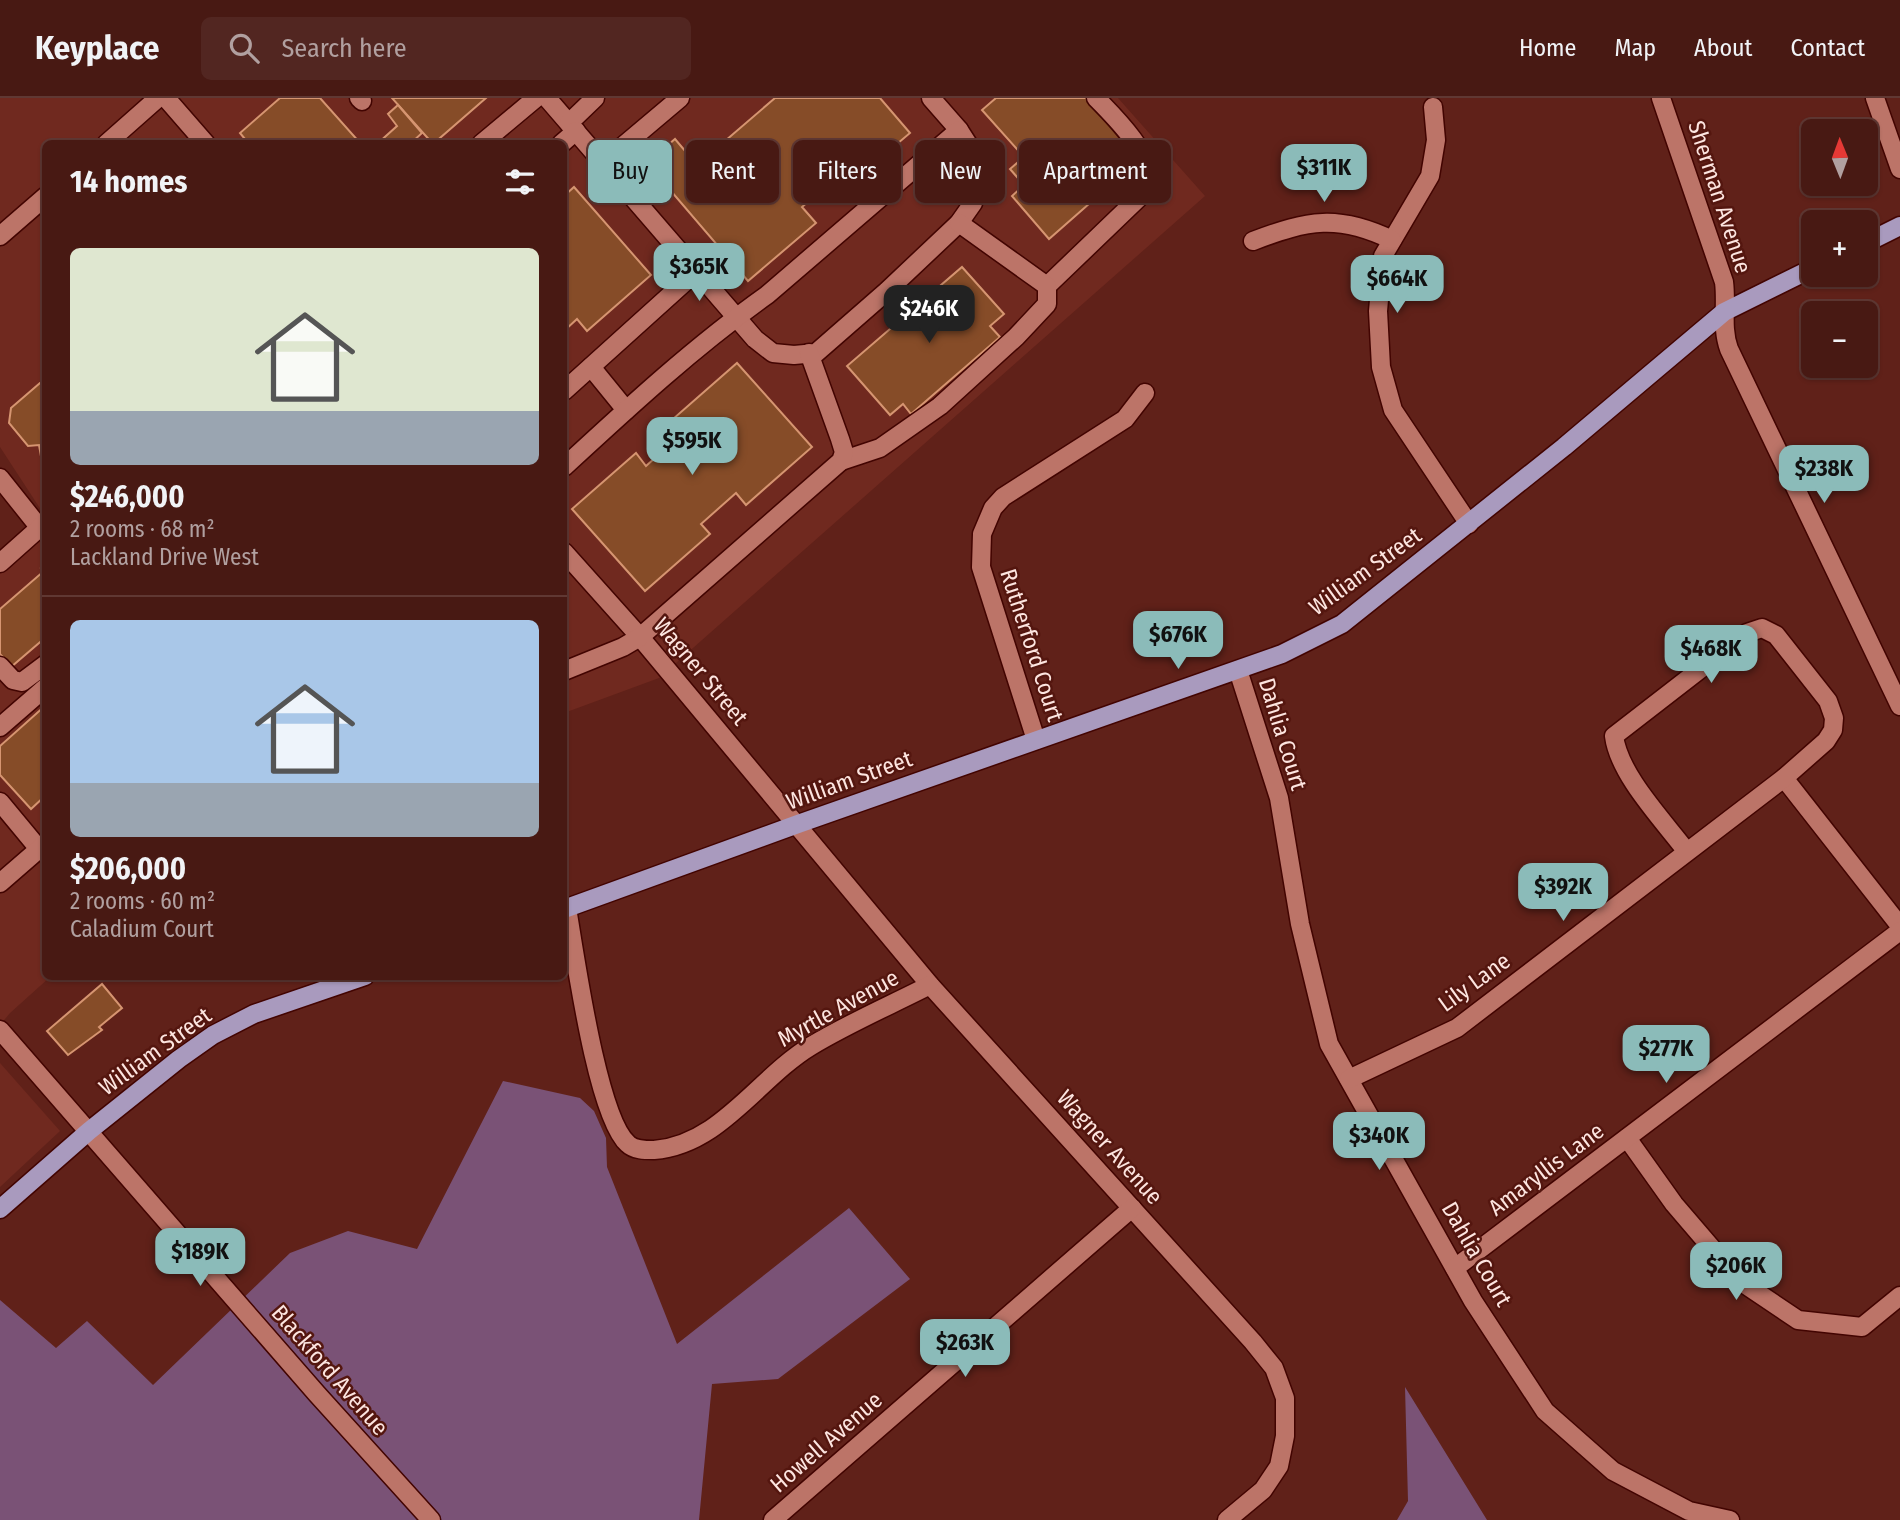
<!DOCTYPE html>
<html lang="en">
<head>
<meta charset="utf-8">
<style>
  :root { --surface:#481913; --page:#522621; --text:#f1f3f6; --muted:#b1a0a0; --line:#603833; --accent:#8bbbb9 }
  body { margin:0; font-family:"Fira Sans Condensed",sans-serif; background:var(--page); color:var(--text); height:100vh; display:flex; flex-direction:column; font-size:26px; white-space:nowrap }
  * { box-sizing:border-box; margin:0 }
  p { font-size:23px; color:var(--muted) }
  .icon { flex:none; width:38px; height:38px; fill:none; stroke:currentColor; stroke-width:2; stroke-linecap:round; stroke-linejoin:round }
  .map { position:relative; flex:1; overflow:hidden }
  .drawer { position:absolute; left:42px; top:42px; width:525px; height:840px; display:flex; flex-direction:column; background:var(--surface); border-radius:10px; box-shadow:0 2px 5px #0004,0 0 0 2px var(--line) }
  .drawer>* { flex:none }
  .hud { position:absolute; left:588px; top:42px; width:665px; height:63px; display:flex; gap:14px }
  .needle { width:46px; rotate:359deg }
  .buttons { position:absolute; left:1801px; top:21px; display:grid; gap:14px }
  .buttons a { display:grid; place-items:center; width:77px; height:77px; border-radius:10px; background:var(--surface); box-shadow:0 2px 5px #0004,0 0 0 2px var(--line); font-size:35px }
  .price { position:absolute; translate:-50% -60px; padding:0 16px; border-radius:14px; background:var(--accent); color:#111; font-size:23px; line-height:46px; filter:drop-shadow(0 2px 4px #0008) }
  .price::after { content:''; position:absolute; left:50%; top:42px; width:21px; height:16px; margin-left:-10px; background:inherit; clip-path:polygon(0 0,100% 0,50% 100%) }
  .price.on { background:#222; color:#fff }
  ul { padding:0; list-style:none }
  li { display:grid; align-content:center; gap:14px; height:371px; padding:0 28px }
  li+li { border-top:2px solid var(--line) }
  li span { display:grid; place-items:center; height:217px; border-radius:10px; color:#555 }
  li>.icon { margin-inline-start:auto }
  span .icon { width:126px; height:126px; fill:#fffc; stroke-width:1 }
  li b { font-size:30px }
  h2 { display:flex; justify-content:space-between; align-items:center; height:84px; padding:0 28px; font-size:30px }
  .pill { padding:0 24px; border-radius:10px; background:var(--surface); box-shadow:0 2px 5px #0004,0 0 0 2px var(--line); font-size:24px; line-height:63px }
  .pill.on { background:var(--accent); color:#111 }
  header { display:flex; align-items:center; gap:42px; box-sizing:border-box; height:98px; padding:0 35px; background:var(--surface); border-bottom:2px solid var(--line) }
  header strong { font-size:33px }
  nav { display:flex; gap:38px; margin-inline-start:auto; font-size:24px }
  .search { width:490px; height:63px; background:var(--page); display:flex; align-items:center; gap:18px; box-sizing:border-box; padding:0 24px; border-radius:10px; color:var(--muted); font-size:26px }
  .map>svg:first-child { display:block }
  .built { fill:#70291f }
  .green { fill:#7a5276 }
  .building { fill:#864c28; stroke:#d69571; stroke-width:2 }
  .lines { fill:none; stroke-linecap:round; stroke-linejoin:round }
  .minor-casing { stroke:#420401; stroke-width:21 }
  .major-casing { stroke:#420401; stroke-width:21 }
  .minor { stroke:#bc7468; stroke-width:18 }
  .major { stroke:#a99abe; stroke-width:18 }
  .labels { text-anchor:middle; stroke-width:5; stroke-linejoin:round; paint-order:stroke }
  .street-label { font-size:23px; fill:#fde5e0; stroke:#54160f }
</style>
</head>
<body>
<header>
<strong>Keyplace</strong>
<div class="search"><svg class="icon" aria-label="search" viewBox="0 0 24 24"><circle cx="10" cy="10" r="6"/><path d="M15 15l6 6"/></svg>Search here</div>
<nav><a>Home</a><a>Map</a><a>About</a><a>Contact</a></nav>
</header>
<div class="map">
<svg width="1900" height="1422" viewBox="0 0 1900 1422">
  <rect width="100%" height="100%" fill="#602119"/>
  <g class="built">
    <polygon points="0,0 1118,0 1205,98 659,580 564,615 564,46 46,46 45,418 0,349"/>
    <polygon points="45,424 46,878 50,879 10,915 0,927 0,464"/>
    <polygon points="0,965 60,1033 0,1089"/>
  </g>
  <g class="green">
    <polygon points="503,983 580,1000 594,1013 606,1040 607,1069 677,1246 849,1110 910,1181 778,1281 712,1286 699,1422 0,1422 0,1202 56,1250 87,1223 153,1287 290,1155 348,1133 417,1151"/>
    <polygon points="1405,1289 1487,1422 1397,1422 1408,1403"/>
  </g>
  <g class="building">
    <polygon points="280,0 320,0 361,46 249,46 240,35"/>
    <polygon points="392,0 486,0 433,46"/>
    <polygon points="775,0 880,0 910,35 845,90 836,80 802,109 816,125 748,183 647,65 675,41 697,67"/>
    <polygon points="996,0 1086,0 1122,40 1113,48 1131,69 1049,141 1012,98 1024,87 1010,71 1024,59 982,12"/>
    <polygon points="398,7 422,35 410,46 377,46 397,28 388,16"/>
    <polygon points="574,89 651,177 587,233 577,221 564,233 564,98"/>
    <polygon points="962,169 1004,216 990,228 1000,239 911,316 903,306 890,317 847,268"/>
    <polygon points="737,265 812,349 746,407 736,395 701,426 710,436 645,493 572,411 636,355 646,368 684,334 673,321"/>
    <polygon points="40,285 46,285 46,368 42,364 39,347 28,348 9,325 11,310"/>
    <polygon points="46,466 46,539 11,569 0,556 0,511 44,473 41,470"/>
    <polygon points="46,607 46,697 31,711 0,677 0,648"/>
    <polygon points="102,886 122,910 99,929 102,932 68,957 47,933"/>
  </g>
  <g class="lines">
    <defs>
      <g id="minor">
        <polyline points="166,0 206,46"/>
        <polyline points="359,0 362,3"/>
        <polyline points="547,0 755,241 773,255 794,257 816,255 887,193 959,125 973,105 979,82 975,57 959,32 931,0"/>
        <path d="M 1661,0 L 1724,184 C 1727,207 1721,229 1729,251 L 1900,608"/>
        <polyline points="1875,0 1900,71"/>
        <polyline points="1433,9 1436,42 1430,78 1383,158 1378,213 1381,269 1393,312 1469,426"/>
        <polyline points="569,25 595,0"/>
        <polyline points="106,46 158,0"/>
        <polyline points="481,46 536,0"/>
        <polyline points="561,46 576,33"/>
        <polyline points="603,65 680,0"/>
        <polyline points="0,138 46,98"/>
        <path d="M 1253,143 C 1308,122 1338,116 1392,142"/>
        <path d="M 1047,188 L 1150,89 C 1157,61 1115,19 1096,0"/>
        <polyline points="591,269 626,312"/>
        <polyline points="564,293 697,173"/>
        <polyline points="841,363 880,350 940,308 1016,239 1047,206 1047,188 959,125"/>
        <path d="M 564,369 C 629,309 695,248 767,197 L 959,32"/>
        <polyline points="0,380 39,429"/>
        <polyline points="564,454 640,539 930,887 1253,1244 1274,1270 1285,1300 1285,1338 1279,1368 1263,1392 1227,1422"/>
        <polyline points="0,465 46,424"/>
        <polyline points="0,568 13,582 22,584 46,566"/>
        <polyline points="1238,572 1279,700 1300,826 1329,946 1473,1203 1545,1313 1613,1373 1689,1413 1730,1422"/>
        <polyline points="564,573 623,549 640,539 841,363 844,354 840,341 809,255"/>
        <polyline points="0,629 46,589"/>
        <polyline points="1036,642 981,469 982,436 993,410 1003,399 1125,321 1145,295"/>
        <polyline points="1784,680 1900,828"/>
        <polyline points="0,704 39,751"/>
        <polyline points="0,785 46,745"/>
        <path d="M 567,810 C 575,856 597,1019 628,1046 C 634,1052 645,1052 654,1052 C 720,1047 758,980 811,948 C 849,925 891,907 930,887"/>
        <polyline points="0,932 317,1296 431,1422"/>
        <path d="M 1349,981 L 1457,930 L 1784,680 L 1826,643 L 1833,632 L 1834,620 L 1828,603 L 1776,537 L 1762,530 L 1747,535 L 1614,638 C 1619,677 1663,722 1687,754"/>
        <polyline points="1627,1040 1674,1106 1740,1183 1798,1222 1862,1229 1900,1198"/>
        <polyline points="1455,1170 1900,833"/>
        <polyline points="773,1422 1132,1110"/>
      </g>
      <g id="major">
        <polyline points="1866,145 1900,128"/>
        <polyline points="564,811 798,726 1282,556 1342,526 1564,349 1724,214 1813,170"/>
        <polyline points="0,1111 89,1033 179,961 213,937 254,916 365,878"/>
      </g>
    </defs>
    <use href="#minor" class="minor-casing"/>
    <use href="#major" class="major-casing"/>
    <use href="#minor" class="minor"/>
    <use href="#major" class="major"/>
  </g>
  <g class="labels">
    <g class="street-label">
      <text transform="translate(1720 99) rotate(72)" y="8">Sherman Avenue</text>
      <text transform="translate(1365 473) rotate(-36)" y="8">William Street</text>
      <text transform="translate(1032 547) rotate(72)" y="8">Rutherford Court</text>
      <text transform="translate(701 573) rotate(50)" y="8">Wagner Street</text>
      <text transform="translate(1283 636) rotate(73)" y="8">Dahlia Court</text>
      <text transform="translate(849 682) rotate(-20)" y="8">William Street</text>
      <text transform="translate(1474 884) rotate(-36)" y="8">Lily Lane</text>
      <text transform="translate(838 910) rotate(-29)" y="8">Myrtle Avenue</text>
      <text transform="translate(155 953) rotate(-36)" y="8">William Street</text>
      <text transform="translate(1110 1049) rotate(48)" y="8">Wagner Avenue</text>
      <text transform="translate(1546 1071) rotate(-37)" y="8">Amaryllis Lane</text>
      <text transform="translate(1477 1156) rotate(60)" y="8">Dahlia Court</text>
      <text transform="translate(330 1272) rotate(49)" y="8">Blackford Avenue</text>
      <text transform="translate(826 1344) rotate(-41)" y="8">Howell Avenue</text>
    </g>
  </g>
</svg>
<div class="buttons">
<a><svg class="needle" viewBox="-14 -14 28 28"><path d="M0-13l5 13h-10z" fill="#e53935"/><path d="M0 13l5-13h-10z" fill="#b1a0a0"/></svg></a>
<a>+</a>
<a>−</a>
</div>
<b class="price" style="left:1324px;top:106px">$311K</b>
<b class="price" style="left:699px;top:205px">$365K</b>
<b class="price" style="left:1397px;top:217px">$664K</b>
<b class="price on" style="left:929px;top:247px">$246K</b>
<b class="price" style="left:692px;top:379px">$595K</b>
<b class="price" style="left:1824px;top:407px">$238K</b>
<b class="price" style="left:1178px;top:573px">$676K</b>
<b class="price" style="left:1711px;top:587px">$468K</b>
<b class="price" style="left:1563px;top:825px">$392K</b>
<b class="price" style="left:1666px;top:987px">$277K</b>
<b class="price" style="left:1379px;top:1074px">$340K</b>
<b class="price" style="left:200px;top:1190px">$189K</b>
<b class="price" style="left:1736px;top:1204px">$206K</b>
<b class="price" style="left:965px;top:1281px">$263K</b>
<div class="hud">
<a class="pill on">Buy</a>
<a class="pill">Rent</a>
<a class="pill">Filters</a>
<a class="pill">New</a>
<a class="pill">Apartment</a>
</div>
<section class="drawer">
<h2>14 homes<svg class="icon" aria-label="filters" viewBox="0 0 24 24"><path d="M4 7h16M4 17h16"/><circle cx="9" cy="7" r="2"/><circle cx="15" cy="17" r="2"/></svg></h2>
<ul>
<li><span style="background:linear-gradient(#dfe7d0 75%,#9aa5b1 0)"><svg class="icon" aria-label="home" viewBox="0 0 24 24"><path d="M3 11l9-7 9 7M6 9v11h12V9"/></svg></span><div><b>$246,000</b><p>2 rooms · 68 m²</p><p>Lackland Drive West</p></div></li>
<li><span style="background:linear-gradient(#a9c7e8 75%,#9aa5b1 0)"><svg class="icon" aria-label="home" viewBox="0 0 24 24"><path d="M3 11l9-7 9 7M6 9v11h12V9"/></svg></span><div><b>$206,000</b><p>2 rooms · 60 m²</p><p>Caladium Court</p></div></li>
</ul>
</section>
</div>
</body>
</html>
